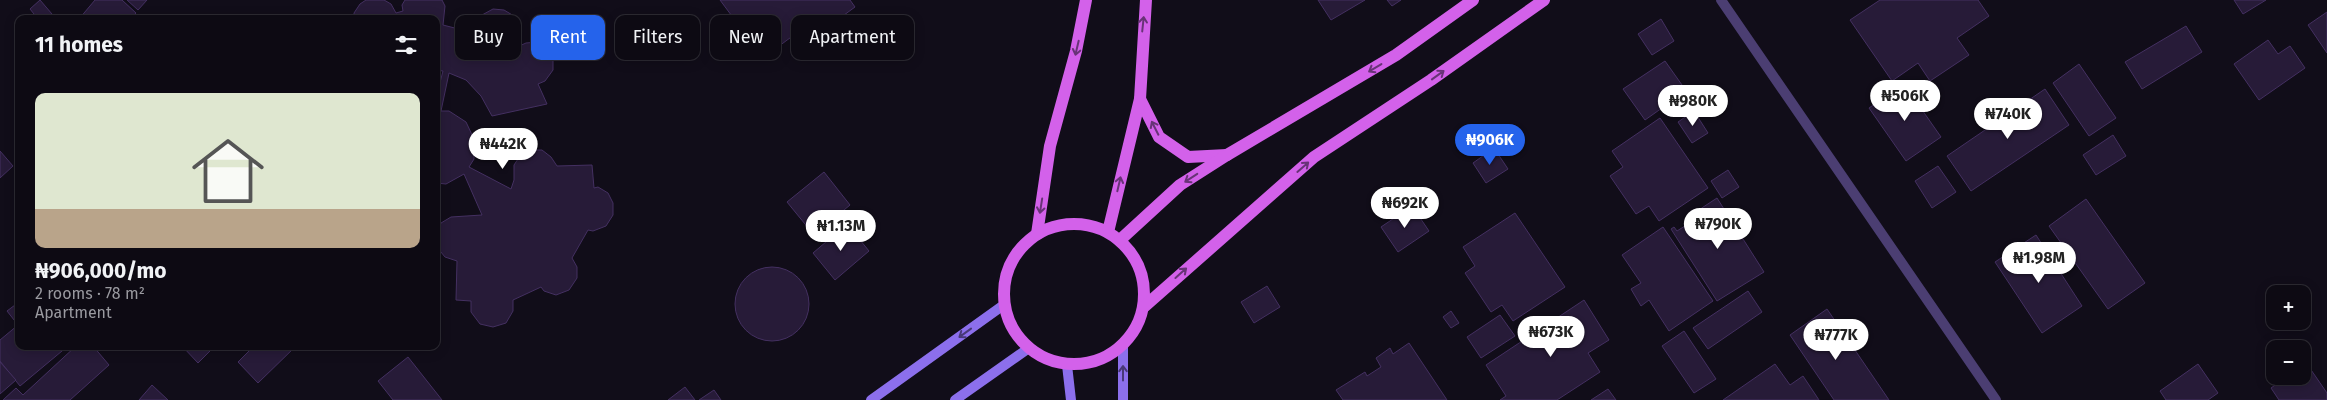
<!DOCTYPE html>
<html lang="en">
<head>
<meta charset="utf-8">
<style>
  :root { --surface:#0d0a13; --page:#16131c; --text:#f1f3f6; --muted:#9a9aa0; --line:#2d2b33; --accent:#2563eb }
  body { margin:0; font-family:"Fira Sans",sans-serif; background:var(--page); color:var(--text); height:100vh; display:flex; flex-direction:column; font-size:19px; white-space:nowrap }
  * { box-sizing:border-box; margin:0 }
  p { font-size:16px; color:var(--muted) }
  .icon { flex:none; width:28px; height:28px; fill:none; stroke:currentColor; stroke-width:2; stroke-linecap:round; stroke-linejoin:round }
  .map { position:relative; flex:1; overflow:hidden }
  .panel { position:absolute; left:15px; top:15px; width:425px; height:335px; display:flex; flex-direction:column; background:var(--surface); border-radius:10px; box-shadow:0 2px 12px #0003,0 0 0 1px var(--line) }
  .panel>* { flex:none }
  .hud { position:absolute; left:455px; top:15px; width:475px; height:45px; display:flex; gap:10px }
  .fabs { position:absolute; left:2266px; top:285px; display:grid; gap:10px }
  .fabs a { display:grid; place-items:center; width:45px; height:45px; border-radius:10px; background:var(--surface); box-shadow:0 2px 12px #0003,0 0 0 1px var(--line); font-size:25px }
  .price { position:absolute; translate:-50% -42px; padding:0 11px; border-radius:18px; background:#fff; color:#222; font-size:16px; line-height:32px; filter:drop-shadow(0 1px 2px #0008) }
  .price::after { content:''; position:absolute; left:50%; top:30px; width:15px; height:11px; margin-left:-8px; background:inherit; clip-path:polygon(0 0,100% 0,50% 100%) }
  .price.selected { background:var(--accent); color:#fff }
  ul { padding:0; list-style:none }
  li { display:grid; align-content:center; gap:10px; height:265px; padding:0 20px }
  li span { display:grid; place-items:center; height:155px; border-radius:10px; color:#555 }
  li>.icon { margin-inline-start:auto }
  span .icon { width:90px; height:90px; fill:#fffc; stroke-width:1 }
  li b { font-size:21px }
  h2 { display:flex; justify-content:space-between; align-items:center; height:60px; padding:0 20px; font-size:21px }
  .pill { padding:0 18px; border-radius:10px; background:var(--surface); box-shadow:0 2px 12px #0003,0 0 0 1px var(--line); font-size:18px; line-height:45px }
  .pill.selected { background:var(--accent); color:#fff }
  .map>svg:first-child { display:block }
  .building { fill:#271b38; stroke:#443061 }
  .lines { fill:none; stroke-linecap:round; stroke-linejoin:round }
  .street { stroke:#4b3e72; stroke-width:10 }
  .secondary { stroke:#8c6fec; stroke-width:10 }
  .primary { stroke:#d361ea; stroke-width:12 }
  .oneway { stroke:#683377 }
  .oneway2 { stroke:#483978 }
</style>
</head>
<body>
<div class="map">
<svg width="2327" height="400" viewBox="0 0 2327 400">
  <rect width="100%" height="100%" fill="#110d19"/>
  <g class="building">
    <polygon points="40,0 52,14 46,19 38,19 30,9"/>
    <polygon points="95,0 122,0 136,13 130,19 79,19"/>
    <polygon points="127,0 147,0 138,10"/>
    <polygon points="366,0 384,0 391,4 396,13 403,11 402,5 405,0 442,0 445,6 443,25 474,33 482,15 493,9 504,10 514,16 519,26 519,37 515,44 517,47 526,43 538,42 548,48 553,59 553,70 545,81 538,84 547,104 492,116 481,96 466,80 449,73 441,111 449,111 466,122 474,139 474,159 469,167 511,189 514,180 514,165 520,156 530,150 542,150 551,157 557,166 592,165 594,188 598,187 608,193 613,203 613,215 606,226 593,231 588,230 572,258 577,267 577,278 569,290 556,295 544,291 541,287 513,300 513,311 506,323 493,327 480,324 471,312 471,301 456,300 457,261 445,257 436,246 436,232 441,223 451,217 482,215 464,174 446,184 436,183 436,98 443,71 436,70 436,19 354,19 354,13 360,4"/>
    <polygon points="720,0 850,0 855,7 810,40 802,29 763,58"/>
    <polygon points="1318,0 1365,0 1331,20"/>
    <polygon points="1387,0 1401,0 1392,6"/>
    <polygon points="1880,0 1978,0 1989,16 1957,38 1969,55 1930,81 1918,63 1892,81 1850,20"/>
    <polygon points="2234,0 2266,0 2243,14"/>
    <polygon points="2327,12 2327,53 2308,25"/>
    <polygon points="1661,19 1674,41 1652,55 1638,34"/>
    <polygon points="2186,26 2202,52 2142,89 2125,62"/>
    <polygon points="2268,40 2278,54 2290,46 2305,68 2259,100 2234,64"/>
    <polygon points="1665,61 1687,92 1676,99 1682,107 1668,116 1662,108 1645,120 1623,89"/>
    <polygon points="2079,64 2116,118 2089,136 2053,83"/>
    <polygon points="1904,84 1941,137 1906,161 1869,108"/>
    <polygon points="2045,89 2069,125 1971,191 1947,156"/>
    <polygon points="1694,111 1708,133 1692,143 1678,122"/>
    <polygon points="1660,118 1708,188 1659,221 1649,206 1636,214 1610,176 1623,167 1612,151"/>
    <polygon points="2113,135 2126,156 2096,175 2083,155"/>
    <polygon points="1494,148 1508,169 1486,183 1473,163"/>
    <polygon points="0,151 13,166 0,178"/>
    <polygon points="1938,166 1956,192 1932,208 1915,181"/>
    <polygon points="1728,170 1739,187 1722,198 1711,181"/>
    <polygon points="824,172 850,205 814,235 787,202"/>
    <polygon points="1717,198 1764,272 1717,301 1671,229 1674,227 1677,231 1688,224 1685,219"/>
    <polygon points="2086,199 2145,283 2108,309 2049,226"/>
    <polygon points="1412,206 1429,231 1398,252 1381,227"/>
    <polygon points="1515,213 1565,287 1513,321 1502,305 1491,312 1465,273 1475,266 1463,247"/>
    <polygon points="847,224 869,251 835,280 813,253"/>
    <polygon points="1663,227 1713,301 1669,331 1649,300 1641,306 1631,289 1641,283 1622,255"/>
    <polygon points="2036,235 2082,306 2042,333 1995,262"/>
    <circle cx="772" cy="304" r="37"/>
    <polygon points="1267,286 1280,307 1254,323 1241,302"/>
    <polygon points="1748,291 1762,312 1708,349 1693,328"/>
    <polygon points="1584,300 1609,340 1588,353 1600,372 1557,400 1500,400 1506,396 1486,365"/>
    <polygon points="19,302 19,346 68,346 20,386 0,361 0,340 18,325 7,311"/>
    <polygon points="1827,309 1889,400 1834,400 1790,335"/>
    <polygon points="1451,311 1459,323 1451,328 1443,317"/>
    <polygon points="1500,315 1515,336 1481,358 1467,337"/>
    <polygon points="1684,331 1716,379 1694,393 1662,346"/>
    <polygon points="1409,343 1447,400 1343,400 1336,390 1365,372 1367,376 1381,367 1376,358 1390,348 1393,354"/>
    <polygon points="76,346 93,346 109,365 70,400 3,400 16,388 23,395"/>
    <polygon points="182,346 215,346 198,363"/>
    <polygon points="254,346 296,346 258,383 238,362"/>
    <polygon points="408,357 442,400 393,400 378,381"/>
    <polygon points="0,362 16,380 0,394"/>
    <polygon points="1775,364 1790,385 1803,376 1819,400 1723,400"/>
    <polygon points="2198,364 2218,393 2208,400 2166,400 2160,391"/>
    <polygon points="2307,364 2327,393 2327,400 2279,400 2271,388 2288,376 2302,376 2302,367"/>
    <polygon points="152,385 168,400 139,400"/>
    <polygon points="685,387 695,400 668,400"/>
    <polygon points="1608,389 1616,400 1591,400"/>
    <polygon points="714,390 721,400 699,400"/>
  </g>
  <g class="lines">
    <polyline class="street" points="1721,0 1996,400"/>
    <g class="secondary">
      <polyline points="1123,346 1123,400"/>
      <polyline points="1067,365 1071,400"/>
      <polyline points="871,400 1005,304"/>
      <polyline points="955,400 1029,348"/>
    </g>
    <g class="primary">
      <polyline points="1140,99 1159,137 1188,157 1227,155"/>
      <circle cx="1074" cy="294" r="70"/>
      <polyline points="1108,232 1140,99 1146,0"/>
      <polyline points="1037,234 1050,146 1076,51 1086,0"/>
      <polyline points="1120,240 1180,185 1227,155 1396,55 1473,0"/>
      <polyline points="1145,306 1314,157 1431,80 1544,0"/>
    </g>
  </g>
  <defs><path id="oneway-shaft" d="M-6 0H5M1.5-3L5.5 0L1.5 3" fill="none" stroke-width="1.6" stroke-linecap="round" stroke-linejoin="round" transform="scale(1.25)"/></defs>
  <g class="oneway">
    <use href="#oneway-shaft" transform="translate(1143 24) rotate(-84)"/>
    <use href="#oneway-shaft" transform="translate(1077 48) rotate(103)"/>
    <use href="#oneway-shaft" transform="translate(1375 68) rotate(149)"/>
    <use href="#oneway-shaft" transform="translate(1438 75) rotate(-36)"/>
    <use href="#oneway-shaft" transform="translate(1155 128) rotate(-117)"/>
    <use href="#oneway-shaft" transform="translate(1303 167) rotate(-41)"/>
    <use href="#oneway-shaft" transform="translate(1191 178) rotate(147)"/>
    <use href="#oneway-shaft" transform="translate(1119 184) rotate(-77)"/>
    <use href="#oneway-shaft" transform="translate(1041 206) rotate(99)"/>
    <use href="#oneway-shaft" transform="translate(1181 273) rotate(-42)"/>
  </g>
  <g class="oneway2">
    <use href="#oneway-shaft" transform="translate(965 333) rotate(144)"/>
    <use href="#oneway-shaft" transform="translate(1123 373) rotate(-90)"/>
  </g>
</svg>
<div class="fabs">
<a>+</a>
<a>−</a>
</div>
<b class="price" style="left:1905px;top:122px">₦506K</b>
<b class="price" style="left:1693px;top:127px">₦980K</b>
<b class="price" style="left:2008px;top:140px">₦740K</b>
<b class="price selected" style="left:1490px;top:166px">₦906K</b>
<b class="price" style="left:503px;top:170px">₦442K</b>
<b class="price" style="left:1405px;top:229px">₦692K</b>
<b class="price" style="left:1718px;top:250px">₦790K</b>
<b class="price" style="left:841px;top:252px">₦1.13M</b>
<b class="price" style="left:2039px;top:284px">₦1.98M</b>
<b class="price" style="left:1551px;top:358px">₦673K</b>
<b class="price" style="left:1836px;top:361px">₦777K</b>
<div class="hud">
<a class="pill">Buy</a>
<a class="pill selected">Rent</a>
<a class="pill">Filters</a>
<a class="pill">New</a>
<a class="pill">Apartment</a>
</div>
<section class="panel">
<h2>11 homes<svg class="icon" aria-label="filters" viewBox="0 0 24 24"><path d="M4 7h16M4 17h16"/><circle cx="9" cy="7" r="2"/><circle cx="15" cy="17" r="2"/></svg></h2>
<ul>
<li><span style="background:linear-gradient(#dfe7d0 75%,#b9a48a 0)"><svg class="icon" aria-label="home" viewBox="0 0 24 24"><path d="M3 11l9-7 9 7M6 9v11h12V9"/></svg></span><div><b>₦906,000/mo</b><p>2 rooms · 78 m²</p><p>Apartment</p></div></li>
</ul>
</section>
</div>
</body>
</html>
